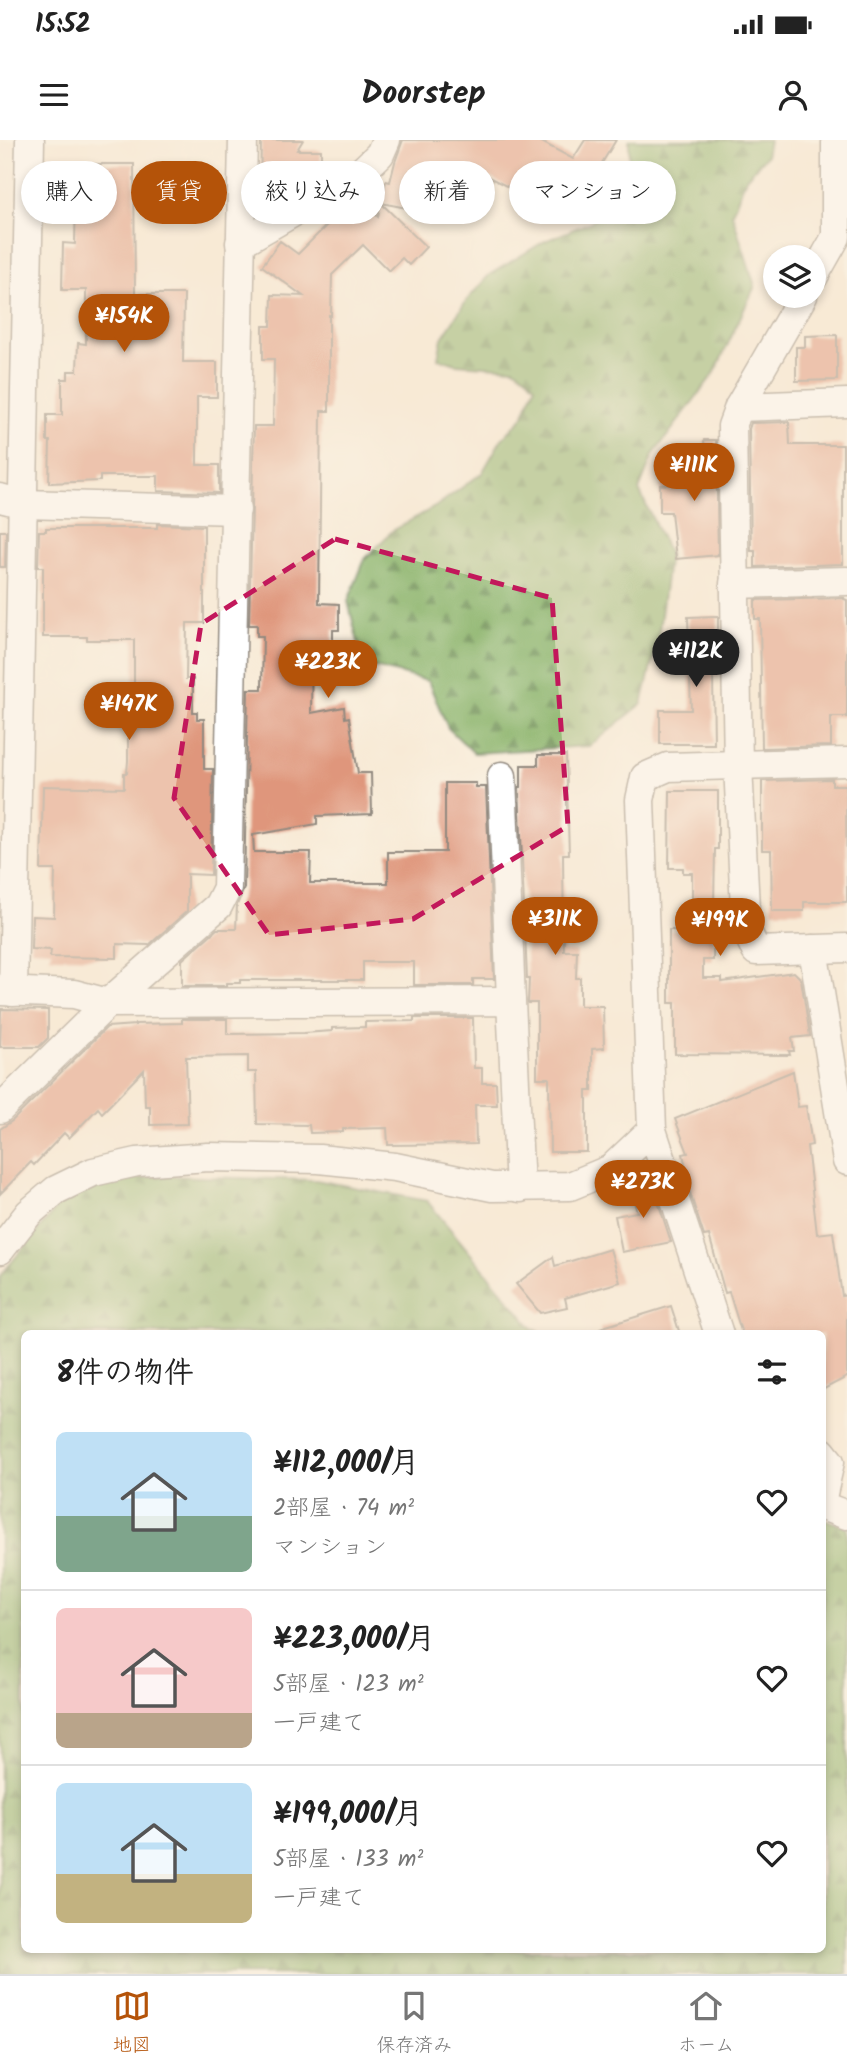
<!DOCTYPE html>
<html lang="ja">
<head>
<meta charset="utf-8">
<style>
  :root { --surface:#fff; --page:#f2f2f2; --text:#222; --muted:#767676; --line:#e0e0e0; --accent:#b45309 }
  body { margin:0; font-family:Kalam,"Klee One",sans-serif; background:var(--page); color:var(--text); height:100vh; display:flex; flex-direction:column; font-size:26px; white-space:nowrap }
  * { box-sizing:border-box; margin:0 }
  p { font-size:23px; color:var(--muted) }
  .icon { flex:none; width:38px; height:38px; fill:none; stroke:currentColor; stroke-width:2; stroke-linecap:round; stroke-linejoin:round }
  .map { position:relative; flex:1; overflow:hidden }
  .panel { position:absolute; left:21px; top:1190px; width:805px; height:623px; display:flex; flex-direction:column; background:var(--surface); border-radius:10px; box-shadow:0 4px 10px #0003 }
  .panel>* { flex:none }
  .guide { position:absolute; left:21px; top:21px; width:805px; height:63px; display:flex; gap:14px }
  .tools { position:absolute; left:763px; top:105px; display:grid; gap:14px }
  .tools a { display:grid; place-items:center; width:63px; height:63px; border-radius:50%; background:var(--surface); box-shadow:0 4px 10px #0003; font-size:35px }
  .price { position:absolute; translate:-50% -60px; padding:0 16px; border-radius:24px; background:var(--accent); color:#fff; font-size:23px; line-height:46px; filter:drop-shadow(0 2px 4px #0008) }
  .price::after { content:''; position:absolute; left:50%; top:42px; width:21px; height:16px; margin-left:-10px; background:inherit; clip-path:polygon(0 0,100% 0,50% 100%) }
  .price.selected { background:#222; color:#fff }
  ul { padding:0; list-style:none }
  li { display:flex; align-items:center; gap:21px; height:175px; padding:0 35px }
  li+li { border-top:2px solid var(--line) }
  li span { display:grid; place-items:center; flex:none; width:196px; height:140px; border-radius:10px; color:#555 }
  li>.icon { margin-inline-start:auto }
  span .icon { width:84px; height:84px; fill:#fffc; stroke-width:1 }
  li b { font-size:30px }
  h2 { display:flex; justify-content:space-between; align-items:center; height:84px; padding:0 35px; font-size:30px }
  .chip { padding:0 24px; border-radius:32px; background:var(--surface); box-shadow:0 4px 10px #0003; font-size:24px; line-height:63px }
  .chip.selected { background:var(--accent); color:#fff }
  .status { display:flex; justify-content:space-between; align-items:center; height:49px; padding:0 35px; background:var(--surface); direction:ltr }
  .status svg { height:19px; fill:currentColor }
  header { display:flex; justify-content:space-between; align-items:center; height:91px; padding:0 35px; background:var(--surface); font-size:32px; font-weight:800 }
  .tabs { display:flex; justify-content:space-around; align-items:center; height:98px; border-top:2px solid var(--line); background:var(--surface); font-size:19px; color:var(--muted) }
  .tabs a { display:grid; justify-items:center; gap:4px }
  .tabs .selected { color:var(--accent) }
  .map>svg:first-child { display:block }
  .forest { fill:url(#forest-firs); stroke:#5a6e4a; stroke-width:2 }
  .building { fill:#df967c }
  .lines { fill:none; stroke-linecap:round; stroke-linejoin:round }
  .street-casing { stroke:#928a80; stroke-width:31 }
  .street { stroke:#fff; stroke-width:28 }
  .marked { fill:none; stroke:#c2185b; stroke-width:5; stroke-dasharray:14 9; stroke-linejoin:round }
</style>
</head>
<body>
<div class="status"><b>15:52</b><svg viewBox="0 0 49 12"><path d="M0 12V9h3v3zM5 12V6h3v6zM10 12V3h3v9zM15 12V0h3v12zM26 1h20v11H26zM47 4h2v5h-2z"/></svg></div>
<header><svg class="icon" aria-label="menu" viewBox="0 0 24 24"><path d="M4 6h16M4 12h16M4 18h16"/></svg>Doorstep<svg class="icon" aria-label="person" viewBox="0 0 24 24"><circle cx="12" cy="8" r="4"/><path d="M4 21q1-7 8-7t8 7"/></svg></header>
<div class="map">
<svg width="847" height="1834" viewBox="0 0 847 1834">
  <defs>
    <pattern id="forest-firs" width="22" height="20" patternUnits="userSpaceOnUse" patternTransform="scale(1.75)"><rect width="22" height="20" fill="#89b269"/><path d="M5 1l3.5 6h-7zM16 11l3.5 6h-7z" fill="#709157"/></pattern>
  </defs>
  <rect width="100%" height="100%" fill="#fbf7ec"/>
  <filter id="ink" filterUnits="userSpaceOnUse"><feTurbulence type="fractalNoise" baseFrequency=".0143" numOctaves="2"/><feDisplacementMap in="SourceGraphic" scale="14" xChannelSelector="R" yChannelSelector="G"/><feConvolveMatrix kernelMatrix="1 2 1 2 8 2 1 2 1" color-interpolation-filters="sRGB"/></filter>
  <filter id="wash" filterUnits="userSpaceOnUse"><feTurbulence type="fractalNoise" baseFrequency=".00686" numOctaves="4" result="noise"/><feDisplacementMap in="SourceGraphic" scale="28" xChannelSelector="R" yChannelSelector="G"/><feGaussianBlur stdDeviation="1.57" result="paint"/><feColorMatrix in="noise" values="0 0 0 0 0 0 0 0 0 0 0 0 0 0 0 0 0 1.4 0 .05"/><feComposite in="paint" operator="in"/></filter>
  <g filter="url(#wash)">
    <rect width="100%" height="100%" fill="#f8ead6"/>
    <g class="forest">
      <polygon points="629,0 769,0 766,16 746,38 732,73 755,146 715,232 653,315 639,350 669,414 658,498 642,564 590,606 474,613 448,588 428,541 363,524 348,461 365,419 393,390 435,367 482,333 501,300 523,277 535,246 528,238 514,228 456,224 438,218 442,198 466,161 489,135 545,101 591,82 629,40"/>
      <polygon points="162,1036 316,1040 427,1061 533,1189 542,1193 24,1194 24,1810 822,1810 823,1378 847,1388 847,1834 0,1834 0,1136 69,1053 118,1040"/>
    </g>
    <g id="blocks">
      <g class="building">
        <polygon points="261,0 303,0 297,10 321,10 321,37 315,41 284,41 284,50 260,50"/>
        <polygon points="403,0 538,0 573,19 585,0 616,0 570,75 517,44 515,48 511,46 510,48 477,31 463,79 381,63 386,41 390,42 395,22"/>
        <polygon points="77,24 134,24 135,154 184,154 183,222 217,222 217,257 197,257 197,325 219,325 219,353 158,351 158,336 100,336 100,341 49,343 50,301 47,301 47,275 62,275 62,239 68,239 68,231 77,231 78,203 86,204 86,150 62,150 63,103 75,104 76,56 51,55 51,27 77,27"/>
        <polygon points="357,55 378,77 381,63 426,107 409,125 402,118 389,131 363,105 332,135 331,176 329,175 329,271 321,271 319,463 339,464 339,490 333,490 333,509 312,509 311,573 344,567 345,578 349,577 358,633 371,633 372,674 317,676 317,684 253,695 254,712 311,712 310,743 388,743 388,712 445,712 445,643 476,643 476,647 486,647 494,839 473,839 473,845 414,845 414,822 363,822 363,840 240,840 240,843 226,843 226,846 182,846 182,820 217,789 236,789 237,765 244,748 248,549 262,549 263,496 257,496 257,485 249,485 254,286 273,286 274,219 263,219 263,186 271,186 272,155 303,156 262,126 280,101 298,114"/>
        <polygon points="837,195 837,240 796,241 796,207 805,207 805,196"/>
        <polygon points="789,282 790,305 843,305 843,424 755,427 755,411 751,411 749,289 751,283"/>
        <polygon points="704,300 716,300 718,415 676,419 671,372 660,372 660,345 677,344 676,310 705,310"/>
        <polygon points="157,384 204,386 204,483 187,483 186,539 193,539 193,572 197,572 197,579 204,579 204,629 213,629 211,735 187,734 187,771 149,805 117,804 117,818 50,817 51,810 31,809 32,776 54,777 55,730 41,730 43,646 124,648 124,633 127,633 128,621 128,570 134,570 134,500 87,500 87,497 43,497 43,427 38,427 39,391 46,391 46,388 157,388"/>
        <polygon points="0,391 6,391 5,427 0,427"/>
        <polygon points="844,458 844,459 847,460 847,577 831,577 831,606 762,608 760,479 755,479 755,460"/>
        <polygon points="718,476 718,536 713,536 714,604 660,604 660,570 691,570 688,477"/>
        <polygon points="538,615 566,615 569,714 563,714 564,811 577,811 576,838 580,838 580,866 603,866 604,908 592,909 592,951 587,951 587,1012 550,1012 549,938 537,938 537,863 528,863 529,839 527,839 519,647 521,647 521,625 538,625"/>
        <polygon points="832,639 832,645 846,645 847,762 804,762 804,771 772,771 771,710 762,710 762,641"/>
        <polygon points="670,651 718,651 718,709 715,709 713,820 703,820 703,838 722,838 722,842 794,832 801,839 810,896 792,898 794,911 789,911 790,915 675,914 675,863 669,863 669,790 692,790 692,733 683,733 683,728 669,728"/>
        <polygon points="1,869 48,870 48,898 39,907 0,907"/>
        <polygon points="414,878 473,878 474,928 482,928 482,943 496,943 497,965 475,965 476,1004 388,1005 387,988 343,989 343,992 310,993 309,985 257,984 256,932 248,932 248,916 186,917 188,984 150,985 150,966 145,966 144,930 102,973 98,968 69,998 64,993 34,1025 31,1022 0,1054 0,989 12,981 107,887 135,885 135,884 182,883 182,879 227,879 227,894 304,893 332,891 332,888 365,887 365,882 414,881"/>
        <polygon points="793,931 798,967 806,966 812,1005 807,1006 817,1094 833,1092 842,1156 847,1155 847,1237 822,1250 822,1194 742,1194 729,1152 725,1153 709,1095 704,1096 682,1028 686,1027 683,1014 688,1013 675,979"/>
        <polygon points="650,1037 671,1102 622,1112 615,1076 637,1072 629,1043"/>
        <polygon points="610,1109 620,1142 565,1158 567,1167 540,1173 516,1144 553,1117 555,1126"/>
        <polygon points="671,1166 680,1194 601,1194 600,1188"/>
      </g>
    </g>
  </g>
  <g filter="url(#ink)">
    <use href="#blocks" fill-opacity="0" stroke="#928a80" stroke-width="2"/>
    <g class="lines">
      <defs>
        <g id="street">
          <polyline points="240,103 358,35 380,14 386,0"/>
          <polyline points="814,136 836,97 836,0"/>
          <polyline points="803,156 739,267 732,286 738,625 746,789 756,811 847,808"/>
          <polyline points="739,267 847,263"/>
          <polyline points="0,358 24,364 236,370"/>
          <polyline points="734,444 847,441"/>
          <polyline points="502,636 511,861"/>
          <polyline points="813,809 847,1021"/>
          <polyline points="0,851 74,854 108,863 511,861 520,1048"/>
          <polyline points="13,852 30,0"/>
          <polyline points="0,969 108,863 218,766 227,748 243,0"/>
          <polyline points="0,1110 29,1073 56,1050 93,1032 137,1022 208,1017 319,1019 395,1027 492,1047 570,1046 611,1029 652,990"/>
          <polyline points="719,1194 652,990 640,660 645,637 668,627 847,622"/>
          <polyline points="822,1312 830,1322 822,1358"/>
          <polyline points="822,1366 847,1375"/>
        </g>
      </defs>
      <use href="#street" class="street-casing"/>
      <use href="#street" class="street"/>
    </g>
  </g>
  <path d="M0 0H847V1834H0ZM 335,399 L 552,458 L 568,686 L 413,779 L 269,795 L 174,658 L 201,484 Z" fill="#f8ead6" fill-opacity=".55" fill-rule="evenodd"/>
  <path class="marked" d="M 335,399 L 552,458 L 568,686 L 413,779 L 269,795 L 174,658 L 201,484 Z"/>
</svg>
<div class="tools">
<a><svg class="icon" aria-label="layers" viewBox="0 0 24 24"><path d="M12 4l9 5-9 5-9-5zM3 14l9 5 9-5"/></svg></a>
</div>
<b class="price" style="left:124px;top:214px">¥154K</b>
<b class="price" style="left:694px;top:363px">¥111K</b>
<b class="price selected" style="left:696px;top:549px">¥112K</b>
<b class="price" style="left:328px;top:560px">¥223K</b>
<b class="price" style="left:129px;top:602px">¥147K</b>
<b class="price" style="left:555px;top:817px">¥311K</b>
<b class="price" style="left:720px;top:818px">¥199K</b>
<b class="price" style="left:643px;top:1080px">¥273K</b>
<div class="guide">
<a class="chip">購入</a>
<a class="chip selected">賃貸</a>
<a class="chip">絞り込み</a>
<a class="chip">新着</a>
<a class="chip">マンション</a>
</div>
<section class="panel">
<h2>8件の物件<svg class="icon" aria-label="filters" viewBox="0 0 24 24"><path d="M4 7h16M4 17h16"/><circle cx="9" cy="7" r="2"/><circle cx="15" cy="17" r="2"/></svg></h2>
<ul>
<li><span style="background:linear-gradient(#bfe0f5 60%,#7fa58c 0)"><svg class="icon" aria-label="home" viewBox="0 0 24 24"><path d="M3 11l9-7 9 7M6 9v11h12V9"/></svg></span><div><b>¥112,000/月</b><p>2部屋 · 74 m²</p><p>マンション</p></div><svg class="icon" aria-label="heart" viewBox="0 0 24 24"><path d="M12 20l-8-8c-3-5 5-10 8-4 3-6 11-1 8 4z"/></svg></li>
<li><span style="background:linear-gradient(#f6c9c9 75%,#b9a48a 0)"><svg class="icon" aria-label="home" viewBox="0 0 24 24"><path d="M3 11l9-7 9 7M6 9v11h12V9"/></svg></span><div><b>¥223,000/月</b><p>5部屋 · 123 m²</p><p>一戸建て</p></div><svg class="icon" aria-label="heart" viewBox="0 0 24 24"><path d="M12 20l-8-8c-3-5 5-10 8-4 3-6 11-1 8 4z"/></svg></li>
<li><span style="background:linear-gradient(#bfe0f5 65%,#c2b280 0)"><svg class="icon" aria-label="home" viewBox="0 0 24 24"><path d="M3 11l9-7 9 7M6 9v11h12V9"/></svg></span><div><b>¥199,000/月</b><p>5部屋 · 133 m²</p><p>一戸建て</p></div><svg class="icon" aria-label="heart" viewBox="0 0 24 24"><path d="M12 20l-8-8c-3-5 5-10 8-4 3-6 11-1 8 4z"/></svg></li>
</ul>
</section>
</div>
<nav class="tabs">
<a class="selected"><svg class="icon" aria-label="map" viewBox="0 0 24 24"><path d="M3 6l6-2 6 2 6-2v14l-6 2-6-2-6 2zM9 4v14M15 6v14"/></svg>地図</a>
<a><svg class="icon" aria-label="saved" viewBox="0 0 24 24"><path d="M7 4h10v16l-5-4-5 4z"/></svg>保存済み</a>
<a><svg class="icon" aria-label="home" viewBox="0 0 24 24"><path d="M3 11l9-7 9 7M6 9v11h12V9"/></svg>ホーム</a>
</nav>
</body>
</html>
